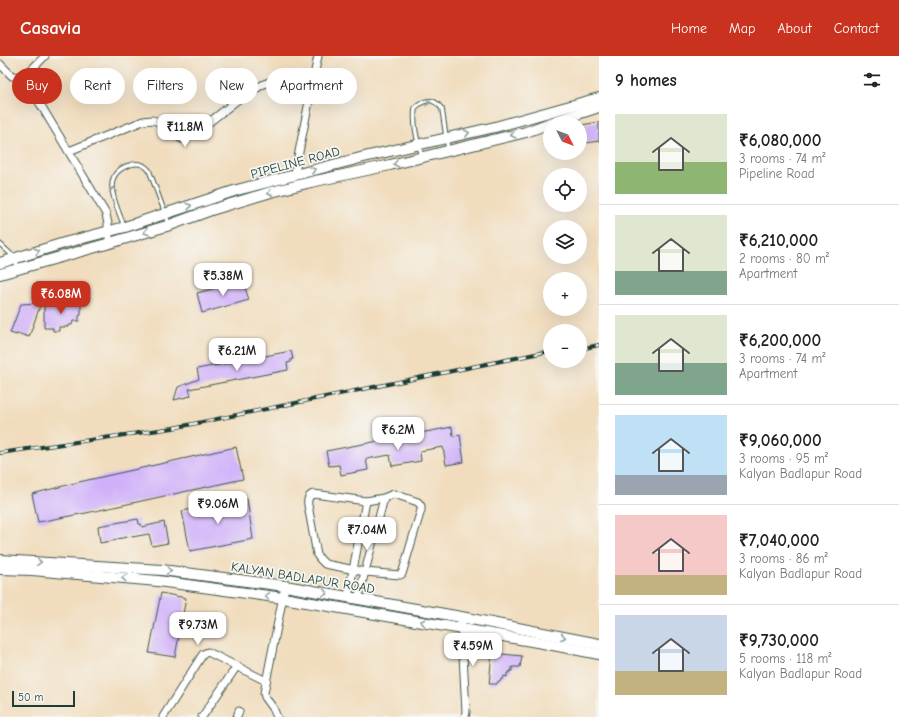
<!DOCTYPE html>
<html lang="en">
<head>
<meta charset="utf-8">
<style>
  :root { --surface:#fff; --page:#f2f2f2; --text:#202124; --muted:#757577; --line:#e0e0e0; --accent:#c8321e }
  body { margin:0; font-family:"Comic Neue",sans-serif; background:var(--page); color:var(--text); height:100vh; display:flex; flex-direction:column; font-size:15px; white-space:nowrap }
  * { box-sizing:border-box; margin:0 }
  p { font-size:13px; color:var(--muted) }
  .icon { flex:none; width:22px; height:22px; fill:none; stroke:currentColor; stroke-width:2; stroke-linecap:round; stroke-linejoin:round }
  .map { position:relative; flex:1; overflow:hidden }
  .sheet { display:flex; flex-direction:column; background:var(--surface); width:300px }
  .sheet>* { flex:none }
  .top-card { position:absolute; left:12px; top:12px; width:380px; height:36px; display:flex; gap:8px }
  .needle { width:26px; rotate:132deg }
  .fabs { position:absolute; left:543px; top:60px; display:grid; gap:8px }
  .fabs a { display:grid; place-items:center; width:44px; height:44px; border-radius:50%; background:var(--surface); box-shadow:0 4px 16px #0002; font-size:20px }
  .scale { position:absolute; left:12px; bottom:10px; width:63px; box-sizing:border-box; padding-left:4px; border:2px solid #1f3d34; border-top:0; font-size:11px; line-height:14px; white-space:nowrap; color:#1f3d34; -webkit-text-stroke:3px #f6f6f2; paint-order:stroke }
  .price { position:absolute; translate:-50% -34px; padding:0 9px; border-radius:8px; background:#fff; color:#222; font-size:13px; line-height:26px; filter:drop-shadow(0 1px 2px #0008) }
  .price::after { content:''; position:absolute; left:50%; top:24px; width:12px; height:9px; margin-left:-6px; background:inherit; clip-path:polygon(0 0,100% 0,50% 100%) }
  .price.selected { background:var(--accent); color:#fff }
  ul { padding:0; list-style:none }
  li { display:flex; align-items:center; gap:12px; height:100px; padding:0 16px }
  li+li { border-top:1px solid var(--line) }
  li span { display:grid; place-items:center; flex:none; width:112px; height:80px; border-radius:0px; color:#555 }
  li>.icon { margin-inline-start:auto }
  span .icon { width:48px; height:48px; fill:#fffc; stroke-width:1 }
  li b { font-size:17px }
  h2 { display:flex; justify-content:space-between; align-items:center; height:48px; padding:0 16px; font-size:17px }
  .tag { padding:0 14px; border-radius:18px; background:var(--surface); box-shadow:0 4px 16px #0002; font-size:14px; line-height:36px }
  .tag.selected { background:var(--accent); color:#fff }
  header { display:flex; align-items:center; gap:24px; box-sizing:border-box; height:56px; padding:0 20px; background:var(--accent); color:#fff }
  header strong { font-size:19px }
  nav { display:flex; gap:22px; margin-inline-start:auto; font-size:14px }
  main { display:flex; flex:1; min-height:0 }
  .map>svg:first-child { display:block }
  .building { fill:#d0b1f9 }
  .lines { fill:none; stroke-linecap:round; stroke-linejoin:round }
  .service-casing { stroke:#3e5549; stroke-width:5.5 }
  .minor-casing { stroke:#3e5549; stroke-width:9 }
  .primary-casing { stroke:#3e5549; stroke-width:12 }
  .service { stroke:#fff; stroke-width:3.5 }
  .minor { stroke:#fff; stroke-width:7 }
  .primary { stroke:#fff; stroke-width:10 }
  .rail-casing { stroke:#1f3d34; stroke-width:4 }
  .rail { stroke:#f6f6f2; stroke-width:2.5; stroke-dasharray:8; stroke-linecap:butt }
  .oneway { stroke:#8f9e9a }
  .labels { text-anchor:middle; stroke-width:3.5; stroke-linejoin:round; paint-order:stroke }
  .street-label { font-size:13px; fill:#1f3d34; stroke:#f6f6f2 }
</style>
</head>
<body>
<header>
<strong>Casavia</strong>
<nav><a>Home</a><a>Map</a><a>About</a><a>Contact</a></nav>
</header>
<main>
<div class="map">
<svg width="599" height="661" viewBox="0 0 599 661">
  <rect width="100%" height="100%" fill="#f6f6f2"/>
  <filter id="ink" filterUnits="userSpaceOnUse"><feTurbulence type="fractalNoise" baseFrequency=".025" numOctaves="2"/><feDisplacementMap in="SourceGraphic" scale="8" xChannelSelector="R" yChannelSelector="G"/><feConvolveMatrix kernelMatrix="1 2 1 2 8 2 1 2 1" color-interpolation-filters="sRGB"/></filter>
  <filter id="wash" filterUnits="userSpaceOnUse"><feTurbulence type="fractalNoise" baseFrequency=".012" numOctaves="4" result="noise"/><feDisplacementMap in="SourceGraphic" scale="16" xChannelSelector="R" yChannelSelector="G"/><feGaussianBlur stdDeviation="0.9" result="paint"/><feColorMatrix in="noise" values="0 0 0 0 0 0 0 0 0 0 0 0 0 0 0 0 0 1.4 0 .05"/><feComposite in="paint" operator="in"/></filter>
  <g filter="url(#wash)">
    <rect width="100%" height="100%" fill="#f1ddbe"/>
    <g id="blocks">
      <g class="building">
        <polygon points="599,66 599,85 586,87 582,69"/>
        <polygon points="243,225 249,244 202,257 197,237"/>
        <polygon points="41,247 29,281 17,277 17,279 10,277 21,248"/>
        <polygon points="44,247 81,247 81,259 79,260 79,265 73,265 72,269 68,269 68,271 59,271 59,275 53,275 53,272 44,272"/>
        <polygon points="291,295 293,303 291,303 291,306 287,307 288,314 189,333 191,340 174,344 178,331 199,323 197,313"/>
        <polygon points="452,371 453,380 460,379 464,406 446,409 443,391 420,395 421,405 392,410 390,399 366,403 368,414 341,419 339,409 329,410 326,395"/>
        <polygon points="236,391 243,423 86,457 38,466 32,438 79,426"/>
        <polygon points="247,443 253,483 190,495 182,455"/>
        <polygon points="138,463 139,468 141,468 142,471 164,466 168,487 152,490 149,478 132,481 132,480 117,483 117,484 100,487 98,470"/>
        <polygon points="161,537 186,542 175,601 149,597"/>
        <polygon points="492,597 522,600 520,611 512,611 512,615 510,615 509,617 507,617 507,621 504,620 503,623 501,623 500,626 498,625 497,628 489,628"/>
      </g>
    </g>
  </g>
  <g filter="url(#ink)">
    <use href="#blocks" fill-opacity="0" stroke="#3e5549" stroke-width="1"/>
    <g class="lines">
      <defs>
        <g id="service">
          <path d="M 422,100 C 417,85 413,68 415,52 C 425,43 433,41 442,53 L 448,94"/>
          <path d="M 124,170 C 117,150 98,118 130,109 C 138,106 144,108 149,114 L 169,168"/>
          <polyline points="0,188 15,202 18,212"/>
        </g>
        <g id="minor">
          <polyline points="0,8 12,20 24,21 106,158 108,168 108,176 110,187"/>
          <polyline points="24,21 45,0"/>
          <polyline points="69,95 143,65 152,64 163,67 171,77 182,83 193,78 207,68 240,42 264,28 288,19"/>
          <polyline points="294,121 318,0"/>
          <path d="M 314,438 L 366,445 L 384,442 L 391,439 L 394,438 L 418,446 L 421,450 L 421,454 L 402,518 L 400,519 L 365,516 L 325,508 L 320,503 L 317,499 L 308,449 C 307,443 309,439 314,438 Z"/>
          <polyline points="348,541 366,445"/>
          <polyline points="358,543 384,442"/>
          <polyline points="461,561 466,656 465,661"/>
          <polyline points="163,661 203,598 208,596 266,625"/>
          <polyline points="202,661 237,610"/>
          <polyline points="237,661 239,655"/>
          <polyline points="277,661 273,652 265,641 264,637 285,530"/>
        </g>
        <g id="primary">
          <polyline points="550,67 599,51"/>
          <polyline points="0,207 64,187 125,171 237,134 364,101 495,71 599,42"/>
          <polyline points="0,218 110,187 170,169 211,154 271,136 311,126 390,109 526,76 550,67"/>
          <polyline points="0,504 162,514 285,530 461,561 599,588"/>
          <polyline points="0,513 32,514 158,525 283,542 543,587 599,598"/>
        </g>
      </defs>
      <use href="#service" class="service-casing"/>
      <use href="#minor" class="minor-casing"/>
      <use href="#primary" class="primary-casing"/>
      <use href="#service" class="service"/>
      <use href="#minor" class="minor"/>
      <use href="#primary" class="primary"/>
      <defs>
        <g id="rail">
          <polyline points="580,293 599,289"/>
          <polyline points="0,397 173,372 550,295"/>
        </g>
      </defs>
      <use href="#rail" class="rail-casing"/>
      <use href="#rail" class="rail"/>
    </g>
    <defs><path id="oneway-chevron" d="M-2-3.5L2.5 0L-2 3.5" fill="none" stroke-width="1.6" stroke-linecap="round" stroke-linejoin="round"/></defs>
    <g class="oneway">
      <use href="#oneway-chevron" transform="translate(428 46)"/>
      <use href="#oneway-chevron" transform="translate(467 77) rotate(-13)"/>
      <use href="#oneway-chevron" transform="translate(513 79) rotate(166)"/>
      <use href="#oneway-chevron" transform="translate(396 108) rotate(166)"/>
      <use href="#oneway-chevron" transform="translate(313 114) rotate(-15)"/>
      <use href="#oneway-chevron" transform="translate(113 134) rotate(-97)"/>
      <use href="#oneway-chevron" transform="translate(270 137) rotate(164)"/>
      <use href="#oneway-chevron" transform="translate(189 150) rotate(-18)"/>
      <use href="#oneway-chevron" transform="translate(146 176) rotate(163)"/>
      <use href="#oneway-chevron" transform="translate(37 195) rotate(-17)"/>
      <use href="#oneway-chevron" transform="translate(39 506) rotate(3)"/>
      <use href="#oneway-chevron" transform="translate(169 515) rotate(8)"/>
      <use href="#oneway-chevron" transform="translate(124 522) rotate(-175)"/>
      <use href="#oneway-chevron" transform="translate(325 537) rotate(10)"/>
      <use href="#oneway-chevron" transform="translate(267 540) rotate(-172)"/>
      <use href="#oneway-chevron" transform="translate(423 566) rotate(-170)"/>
      <use href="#oneway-chevron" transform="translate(563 581) rotate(11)"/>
    </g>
  </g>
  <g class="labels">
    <g class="street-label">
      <text transform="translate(295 106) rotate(-15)" y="5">PIPELINE ROAD</text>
      <text transform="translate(303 521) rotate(9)" y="5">KALYAN BADLAPUR ROAD</text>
    </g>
  </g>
</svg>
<div class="fabs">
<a><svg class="needle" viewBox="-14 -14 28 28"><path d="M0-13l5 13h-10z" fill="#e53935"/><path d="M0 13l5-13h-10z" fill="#757577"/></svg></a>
<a><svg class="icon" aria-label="locate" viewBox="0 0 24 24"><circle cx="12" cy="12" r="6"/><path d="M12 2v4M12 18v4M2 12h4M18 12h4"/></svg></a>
<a><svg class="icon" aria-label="layers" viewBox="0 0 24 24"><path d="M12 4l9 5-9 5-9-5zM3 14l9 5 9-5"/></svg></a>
<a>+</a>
<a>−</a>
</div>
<div class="scale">50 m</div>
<b class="price" style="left:185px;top:92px">₹11.8M</b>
<b class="price" style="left:223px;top:241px">₹5.38M</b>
<b class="price selected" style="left:61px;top:259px">₹6.08M</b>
<b class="price" style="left:237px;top:316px">₹6.21M</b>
<b class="price" style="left:398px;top:395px">₹6.2M</b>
<b class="price" style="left:218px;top:469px">₹9.06M</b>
<b class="price" style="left:367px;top:495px">₹7.04M</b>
<b class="price" style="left:198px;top:590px">₹9.73M</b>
<b class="price" style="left:473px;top:611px">₹4.59M</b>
<div class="top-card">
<a class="tag selected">Buy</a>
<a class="tag">Rent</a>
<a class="tag">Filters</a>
<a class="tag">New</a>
<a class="tag">Apartment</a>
</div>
</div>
<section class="sheet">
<h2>9 homes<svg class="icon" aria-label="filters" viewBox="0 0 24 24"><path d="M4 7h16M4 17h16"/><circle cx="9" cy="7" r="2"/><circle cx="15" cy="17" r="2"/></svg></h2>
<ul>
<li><span style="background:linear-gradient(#dfe7d0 60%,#8fb573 0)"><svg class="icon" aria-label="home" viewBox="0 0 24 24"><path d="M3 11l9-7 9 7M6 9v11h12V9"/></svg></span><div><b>₹6,080,000</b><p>3 rooms · 74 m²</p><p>Pipeline Road</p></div></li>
<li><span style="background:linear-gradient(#dfe7d0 70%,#7fa58c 0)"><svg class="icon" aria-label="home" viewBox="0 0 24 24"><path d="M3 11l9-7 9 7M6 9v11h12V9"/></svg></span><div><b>₹6,210,000</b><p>2 rooms · 80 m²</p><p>Apartment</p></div></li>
<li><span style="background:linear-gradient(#dfe7d0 60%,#7fa58c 0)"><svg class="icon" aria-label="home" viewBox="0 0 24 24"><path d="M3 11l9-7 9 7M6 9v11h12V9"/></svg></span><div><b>₹6,200,000</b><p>3 rooms · 74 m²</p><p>Apartment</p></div></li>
<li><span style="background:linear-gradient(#bfe0f5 75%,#9aa5b1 0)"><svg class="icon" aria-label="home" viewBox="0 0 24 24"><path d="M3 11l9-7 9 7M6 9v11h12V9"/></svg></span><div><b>₹9,060,000</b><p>3 rooms · 95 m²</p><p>Kalyan Badlapur Road</p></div></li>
<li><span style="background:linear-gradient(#f6c9c9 75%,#c2b280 0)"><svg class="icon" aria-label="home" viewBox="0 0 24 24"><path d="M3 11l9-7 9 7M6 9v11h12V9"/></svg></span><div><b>₹7,040,000</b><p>3 rooms · 86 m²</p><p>Kalyan Badlapur Road</p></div></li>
<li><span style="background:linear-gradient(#c9d6e8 70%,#c2b280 0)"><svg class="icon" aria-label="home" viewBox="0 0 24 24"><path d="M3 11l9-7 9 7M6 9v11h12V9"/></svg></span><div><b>₹9,730,000</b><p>5 rooms · 118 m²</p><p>Kalyan Badlapur Road</p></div></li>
</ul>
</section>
</main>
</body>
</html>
